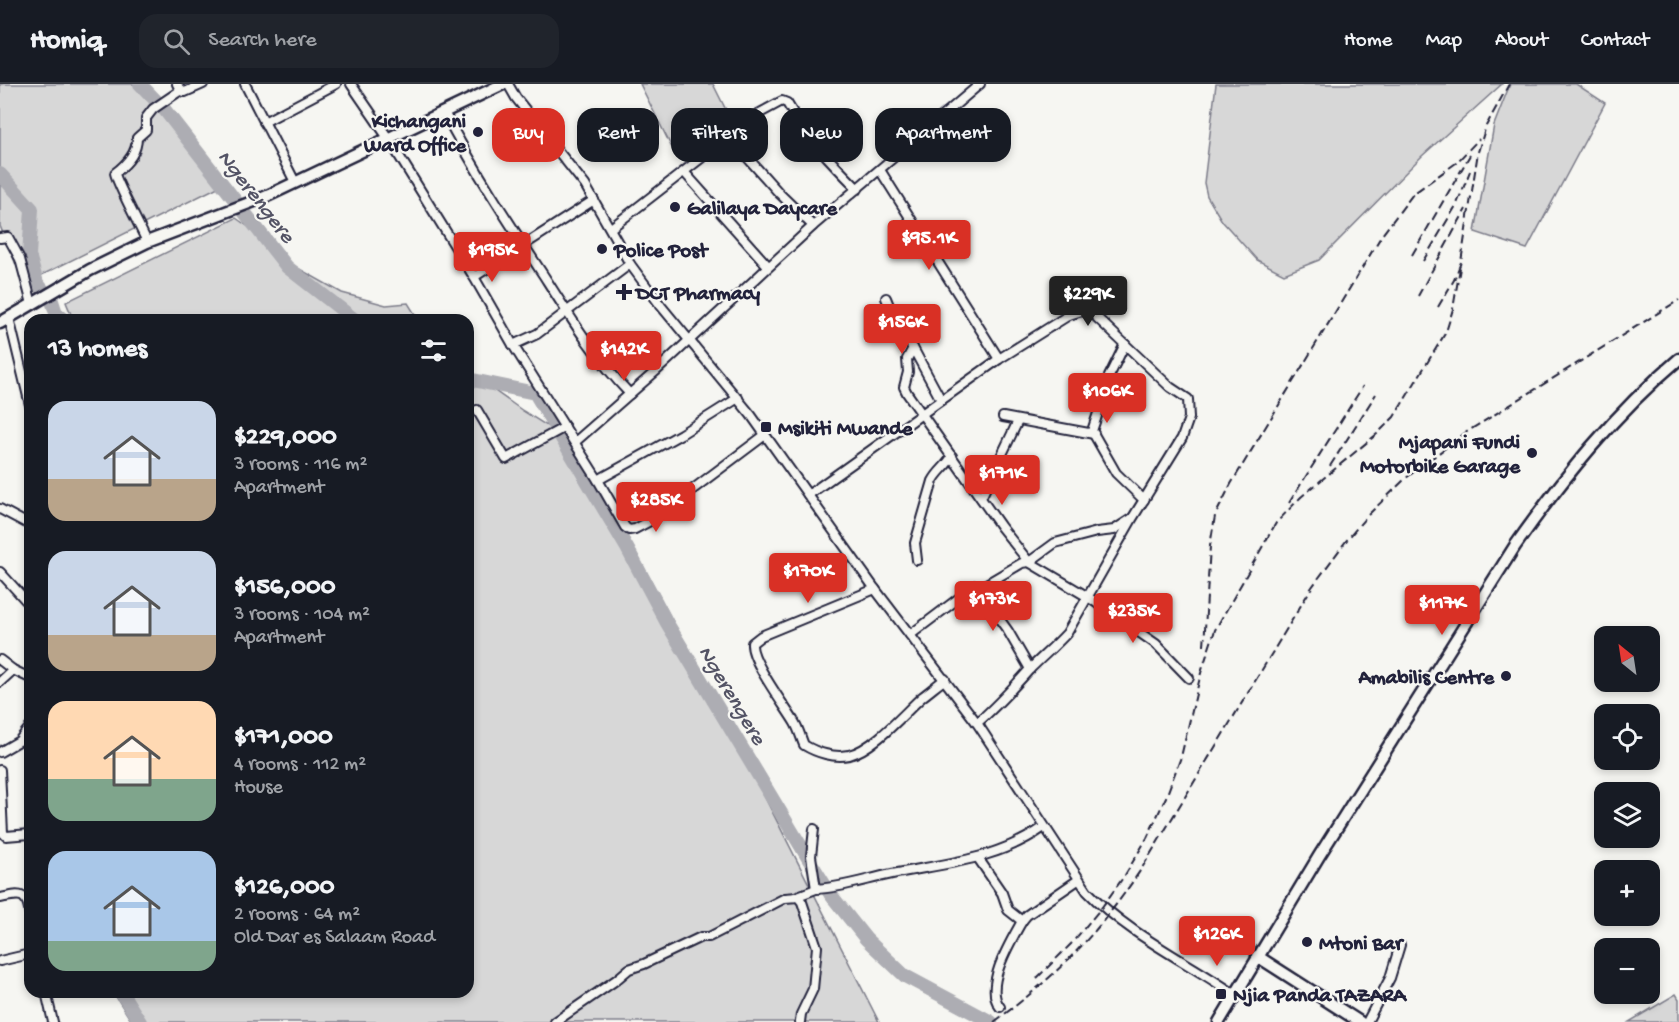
<!DOCTYPE html>
<html lang="en">
<head>
<meta charset="utf-8">
<style>
  :root { --surface:#171b24; --page:#20242c; --text:#f1f3f6; --muted:#9ea1a6; --line:#363941; --accent:#d93025 }
  body { margin:0; font-family:"Gochi Hand",sans-serif; background:var(--page); color:var(--text); height:100vh; display:flex; flex-direction:column; font-size:22px; white-space:nowrap }
  * { box-sizing:border-box; margin:0 }
  p { font-size:20px; color:var(--muted) }
  .icon { flex:none; width:33px; height:33px; fill:none; stroke:currentColor; stroke-width:2; stroke-linecap:round; stroke-linejoin:round }
  .map { position:relative; flex:1; overflow:hidden }
  .side { position:absolute; left:24px; top:230px; width:450px; height:684px; display:flex; flex-direction:column; background:var(--surface); border-radius:18px; box-shadow:0 3px 9px #0003 }
  .side>* { flex:none }
  .hud { position:absolute; left:492px; top:24px; width:570px; height:54px; display:flex; gap:12px }
  .needle { width:39px; rotate:330deg }
  .buttons { position:absolute; left:1594px; top:542px; display:grid; gap:12px }
  .buttons a { display:grid; place-items:center; width:66px; height:66px; border-radius:12px; background:var(--surface); box-shadow:0 3px 9px #0003; font-size:30px }
  .price { position:absolute; translate:-50% -51px; padding:0 14px; border-radius:6px; background:var(--accent); color:#fff; font-size:20px; line-height:39px; filter:drop-shadow(0 2px 3px #0008) }
  .price::after { content:''; position:absolute; left:50%; top:36px; width:18px; height:14px; margin-left:-9px; background:inherit; clip-path:polygon(0 0,100% 0,50% 100%) }
  .price.active { background:#222; color:#fff }
  ul { padding:0; list-style:none }
  li { display:flex; align-items:center; gap:18px; height:150px; padding:0 24px }
  li span { display:grid; place-items:center; flex:none; width:168px; height:120px; border-radius:18px; color:#555 }
  li>.icon { margin-inline-start:auto }
  span .icon { width:72px; height:72px; fill:#fffc; stroke-width:1 }
  li b { font-size:26px }
  h2 { display:flex; justify-content:space-between; align-items:center; height:72px; padding:0 24px; font-size:26px }
  .tag { padding:0 21px; border-radius:18px; background:var(--surface); box-shadow:0 3px 9px #0003; font-size:21px; line-height:54px }
  .tag.active { background:var(--accent); color:#fff }
  header { display:flex; align-items:center; gap:36px; box-sizing:border-box; height:84px; padding:0 30px; background:var(--surface); border-bottom:2px solid var(--line) }
  header strong { font-size:28px }
  nav { display:flex; gap:33px; margin-inline-start:auto; font-size:21px }
  .search { width:420px; height:54px; background:var(--page); display:flex; align-items:center; gap:15px; box-sizing:border-box; padding:0 21px; border-radius:18px; color:var(--muted); font-size:22px }
  .map>svg:first-child { display:block }
  .green { fill:#d7d7d7; stroke:#7c7c89; stroke-width:1.5 }
  .lines { fill:none; stroke-linecap:round; stroke-linejoin:round }
  .river { stroke:#adadb3; stroke-width:14 }
  .street-casing { stroke:#22223b; stroke-width:12 }
  .secondary-casing { stroke:#22223b; stroke-width:15 }
  .street { stroke:#f6f6f2; stroke-width:8 }
  .secondary { stroke:#f6f6f2; stroke-width:10 }
  .rail { stroke:#22223b; stroke-width:2; stroke-dasharray:9 4.5; stroke-linecap:butt }
  .poi-dot { fill:#22223b; stroke:#f6f6f2; stroke-width:2 }
  .labels { text-anchor:middle; stroke-width:4.5; stroke-linejoin:round; paint-order:stroke }
  .poi-label { font-size:21px; font-weight:bold; fill:#22223b; stroke:#f6f6f2; text-anchor:start }
  .water-label { font-size:22px; font-style:italic; fill:#535365; stroke:#f6f6f2 }
</style>
</head>
<body>
<header>
<strong>Homiq</strong>
<div class="search"><svg class="icon" aria-label="search" viewBox="0 0 24 24"><circle cx="10" cy="10" r="6"/><path d="M15 15l6 6"/></svg>Search here</div>
<nav><a>Home</a><a>Map</a><a>About</a><a>Contact</a></nav>
</header>
<div class="map">
<svg width="1679" height="938" viewBox="0 0 1679 938">
  <rect width="100%" height="100%" fill="#f6f6f2"/>
  <filter id="ink" filterUnits="userSpaceOnUse"><feTurbulence type="fractalNoise" baseFrequency=".0167" numOctaves="2"/><feDisplacementMap in="SourceGraphic" scale="12" xChannelSelector="R" yChannelSelector="G"/><feConvolveMatrix kernelMatrix="1 2 1 2 8 2 1 2 1" color-interpolation-filters="sRGB"/></filter>
  <g filter="url(#ink)">
    <g class="green">
      <polygon points="0,0 142,0 179,52 222,101 24,200 0,142"/>
      <polygon points="640,0 713,0 730,34 672,64"/>
      <polygon points="1216,0 1502,0 1422,72 1319,176 1284,190 1257,176 1222,137 1207,112 1204,99"/>
      <polygon points="1510,0 1576,0 1605,19 1527,165 1475,148 1494,41"/>
      <polygon points="236,134 250,144 280,174 342,209 386,221 408,219 418,235 73,235 66,218"/>
      <polygon points="468,288 523,327 579,362 725,635 879,938 132,938 113,908 468,908"/>
      <polygon points="1676,910 1679,915 1679,938 1629,938"/>
    </g>
    <g class="lines">
      <g class="river">
        <polyline points="140,0 164,25 287,183 355,236"/>
        <polyline points="0,90 32,125 29,171 37,199 52,217 56,229 65,236"/>
        <polyline points="468,295 535,309 627,464 667,539 811,779 831,811 866,855 905,892 991,938"/>
        <polyline points="121,908 140,938"/>
      </g>
      <defs>
        <g id="street">
          <polyline points="177,0 181,7 185,8 203,0"/>
          <polyline points="245,0 295,98"/>
          <polyline points="351,0 388,54 474,193 513,261 598,396 625,443 629,446 635,445 652,436 765,351"/>
          <path d="M 508,0 L 516,14 L 585,101 L 630,180 L 661,222 L 751,331 L 875,505 L 977,639 L 1087,807 C 1128,850 1186,877 1234,910"/>
          <path d="M 444,28 C 473,84 509,139 544,192 C 570,233 596,275 630,310"/>
          <polyline points="264,38 336,0"/>
          <polyline points="730,54 780,110 813,142"/>
          <polyline points="880,86 999,275"/>
          <polyline points="685,89 768,182"/>
          <path d="M 611,144 L 758,30 L 782,17 L 787,19 C 805,51 832,79 858,105"/>
          <polyline points="0,154 8,153 20,175 32,220"/>
          <path d="M 147,158 C 142,146 115,96 115,89 C 127,80 137,68 137,54 L 146,46 L 146,34 L 153,25 L 181,6"/>
          <polyline points="474,193 594,116"/>
          <polyline points="886,214 898,244 913,264 941,316"/>
          <polyline points="9,234 30,321"/>
          <polyline points="1125,260 1095,321 1100,323 1092,347 1116,389 1144,416"/>
          <polyline points="513,261 537,250 630,180"/>
          <polyline points="913,264 907,275 908,288 904,303 907,309 1001,443 1029,478 1088,513 1156,560 1189,594"/>
          <polyline points="477,326 506,375 565,343"/>
          <polyline points="1003,333 1094,350"/>
          <polyline points="575,358 656,287 813,142 980,0"/>
          <polyline points="598,396 681,350 738,314"/>
          <path d="M 808,411 L 999,275 L 1069,231 L 1082,227 L 1092,229 L 1170,303 L 1188,315 L 1189,334 L 1182,354 L 1132,435 L 1067,549 C 1055,562 1042,573 1030,585 C 1013,604 997,622 977,639"/>
          <polyline points="981,414 1018,337"/>
          <polyline points="0,425 30,441"/>
          <path d="M 917,476 L 915,459 L 933,397 C 938,387 947,382 952,372"/>
          <polyline points="0,488 30,521"/>
          <polyline points="983,502 983,512 1008,547 1030,585"/>
          <path d="M 875,505 L 761,552 L 752,559 C 750,576 785,622 795,639 C 799,646 801,654 804,661 C 817,669 834,674 849,671 C 874,665 903,630 922,613 C 930,607 937,601 945,595"/>
          <polyline points="910,551 967,508 977,501 983,502 1022,479 1029,478 1055,459 1097,448 1114,446 1131,435"/>
          <polyline points="0,576 13,586 30,594"/>
          <polyline points="0,598 13,586"/>
          <polyline points="0,668 19,657 30,643"/>
          <polyline points="0,686 3,749 6,752 30,750"/>
          <path d="M 814,745 L 811,772 L 816,805 C 841,804 867,795 892,790 C 947,779 997,776 1044,743"/>
          <polyline points="978,774 1002,809 1008,826 1022,837"/>
          <polyline points="795,813 816,805"/>
          <path d="M 0,814 C 20,810 27,807 30,831"/>
          <polyline points="0,877 30,870"/>
          <polyline points="46,908 53,938"/>
          <path d="M 1000,923 C 983,902 1011,857 1022,837 L 1027,831 L 1078,796"/>
          <polyline points="555,938 616,896 629,885 644,880 701,853 709,853 785,814 798,813 802,818 817,863 813,905 801,930 800,938"/>
          <polyline points="1367,938 1390,894 1400,861"/>
        </g>
        <g id="secondary">
          <polyline points="0,239 90,186 147,158 265,113 503,0"/>
          <polyline points="1257,872 1360,938"/>
          <path d="M 1219,938 L 1319,772 L 1515,462 C 1563,394 1615,329 1679,275"/>
        </g>
      </defs>
      <use href="#street" class="street-casing"/>
      <use href="#secondary" class="secondary-casing"/>
      <use href="#street" class="street"/>
      <use href="#secondary" class="secondary"/>
      <g class="rail">
        <polyline points="1412,171 1470,71"/>
        <polyline points="1423,177 1457,120 1470,87"/>
        <polyline points="1418,212 1466,125"/>
        <polyline points="1438,223 1454,196 1461,178 1478,68 1486,42 1509,0"/>
        <polyline points="1330,382 1376,310"/>
        <polyline points="1289,419 1363,302"/>
        <polyline points="1204,562 1210,462 1215,432 1231,400 1382,151 1413,110 1456,79 1479,55"/>
        <polyline points="1037,894 1071,860 1102,823 1125,791 1147,754 1166,713 1181,673 1201,589 1215,546 1276,439 1301,413 1377,350 1394,333 1446,248 1453,225 1461,178"/>
        <path d="M 994,938 C 1058,891 1098,850 1142,784 L 1312,503 L 1346,457 L 1366,433 L 1406,394 L 1465,349 L 1679,216"/>
      </g>
    </g>
  </g>
  <g class="poi-dot">
    <circle cx="478" cy="48" r="6"/>
    <circle cx="675" cy="123" r="6"/>
    <circle cx="602" cy="165" r="6"/>
    <path d="M621 199h6v6h6v6h-6v6h-6v-6h-6v-6h6z"/>
    <rect x="760" y="337" width="12" height="12" rx="3"/>
    <circle cx="1532" cy="369" r="6"/>
    <circle cx="1506" cy="592" r="6"/>
    <circle cx="1307" cy="858" r="6"/>
    <rect x="1215" y="904" width="12" height="12" rx="3"/>
  </g>
  <g class="labels">
    <g class="poi-label">
      <text x="466" y="43" text-anchor="end">Kichangani<tspan x="466" dy="24">Ward Office</tspan></text>
      <text x="687" y="130">Galilaya Daycare</text>
      <text x="614" y="172">Police Post</text>
      <text x="636" y="215">DCT Pharmacy</text>
      <text x="778" y="350">Msikiti Mwande</text>
      <text x="1520" y="364" text-anchor="end">Mjapani Fundi<tspan x="1520" dy="24">Motorbike Garage</tspan></text>
      <text x="1494" y="599" text-anchor="end">Amabilis Centre</text>
      <text x="1319" y="865">Mtoni Bar</text>
      <text x="1233" y="917">Njia Panda TAZARA</text>
    </g>
    <g class="water-label">
      <text transform="translate(258 111) rotate(52)" y="8">Ngerengere</text>
      <text transform="translate(734 610) rotate(59)" y="8">Ngerengere</text>
    </g>
  </g>
</svg>
<div class="buttons">
<a><svg class="needle" viewBox="-14 -14 28 28"><path d="M0-13l5 13h-10z" fill="#e53935"/><path d="M0 13l5-13h-10z" fill="#9ea1a6"/></svg></a>
<a><svg class="icon" aria-label="locate" viewBox="0 0 24 24"><circle cx="12" cy="12" r="6"/><path d="M12 2v4M12 18v4M2 12h4M18 12h4"/></svg></a>
<a><svg class="icon" aria-label="layers" viewBox="0 0 24 24"><path d="M12 4l9 5-9 5-9-5zM3 14l9 5 9-5"/></svg></a>
<a>+</a>
<a>−</a>
</div>
<b class="price" style="left:929px;top:187px">$95.1K</b>
<b class="price" style="left:492px;top:199px">$195K</b>
<b class="price active" style="left:1088px;top:243px">$229K</b>
<b class="price" style="left:902px;top:271px">$156K</b>
<b class="price" style="left:624px;top:298px">$142K</b>
<b class="price" style="left:1107px;top:340px">$106K</b>
<b class="price" style="left:1002px;top:422px">$171K</b>
<b class="price" style="left:656px;top:449px">$285K</b>
<b class="price" style="left:808px;top:520px">$170K</b>
<b class="price" style="left:993px;top:548px">$173K</b>
<b class="price" style="left:1442px;top:552px">$117K</b>
<b class="price" style="left:1133px;top:560px">$235K</b>
<b class="price" style="left:1217px;top:883px">$126K</b>
<div class="hud">
<a class="tag active">Buy</a>
<a class="tag">Rent</a>
<a class="tag">Filters</a>
<a class="tag">New</a>
<a class="tag">Apartment</a>
</div>
<section class="side">
<h2>13 homes<svg class="icon" aria-label="filters" viewBox="0 0 24 24"><path d="M4 7h16M4 17h16"/><circle cx="9" cy="7" r="2"/><circle cx="15" cy="17" r="2"/></svg></h2>
<ul>
<li><span style="background:linear-gradient(#c9d6e8 65%,#b9a48a 0)"><svg class="icon" aria-label="home" viewBox="0 0 24 24"><path d="M3 11l9-7 9 7M6 9v11h12V9"/></svg></span><div><b>$229,000</b><p>3 rooms · 116 m²</p><p>Apartment</p></div></li>
<li><span style="background:linear-gradient(#c9d6e8 70%,#b9a48a 0)"><svg class="icon" aria-label="home" viewBox="0 0 24 24"><path d="M3 11l9-7 9 7M6 9v11h12V9"/></svg></span><div><b>$156,000</b><p>3 rooms · 104 m²</p><p>Apartment</p></div></li>
<li><span style="background:linear-gradient(#ffd9b3 65%,#7fa58c 0)"><svg class="icon" aria-label="home" viewBox="0 0 24 24"><path d="M3 11l9-7 9 7M6 9v11h12V9"/></svg></span><div><b>$171,000</b><p>4 rooms · 112 m²</p><p>House</p></div></li>
<li><span style="background:linear-gradient(#a9c7e8 75%,#7fa58c 0)"><svg class="icon" aria-label="home" viewBox="0 0 24 24"><path d="M3 11l9-7 9 7M6 9v11h12V9"/></svg></span><div><b>$126,000</b><p>2 rooms · 64 m²</p><p>Old Dar es Salaam Road</p></div></li>
</ul>
</section>
</div>
</body>
</html>
